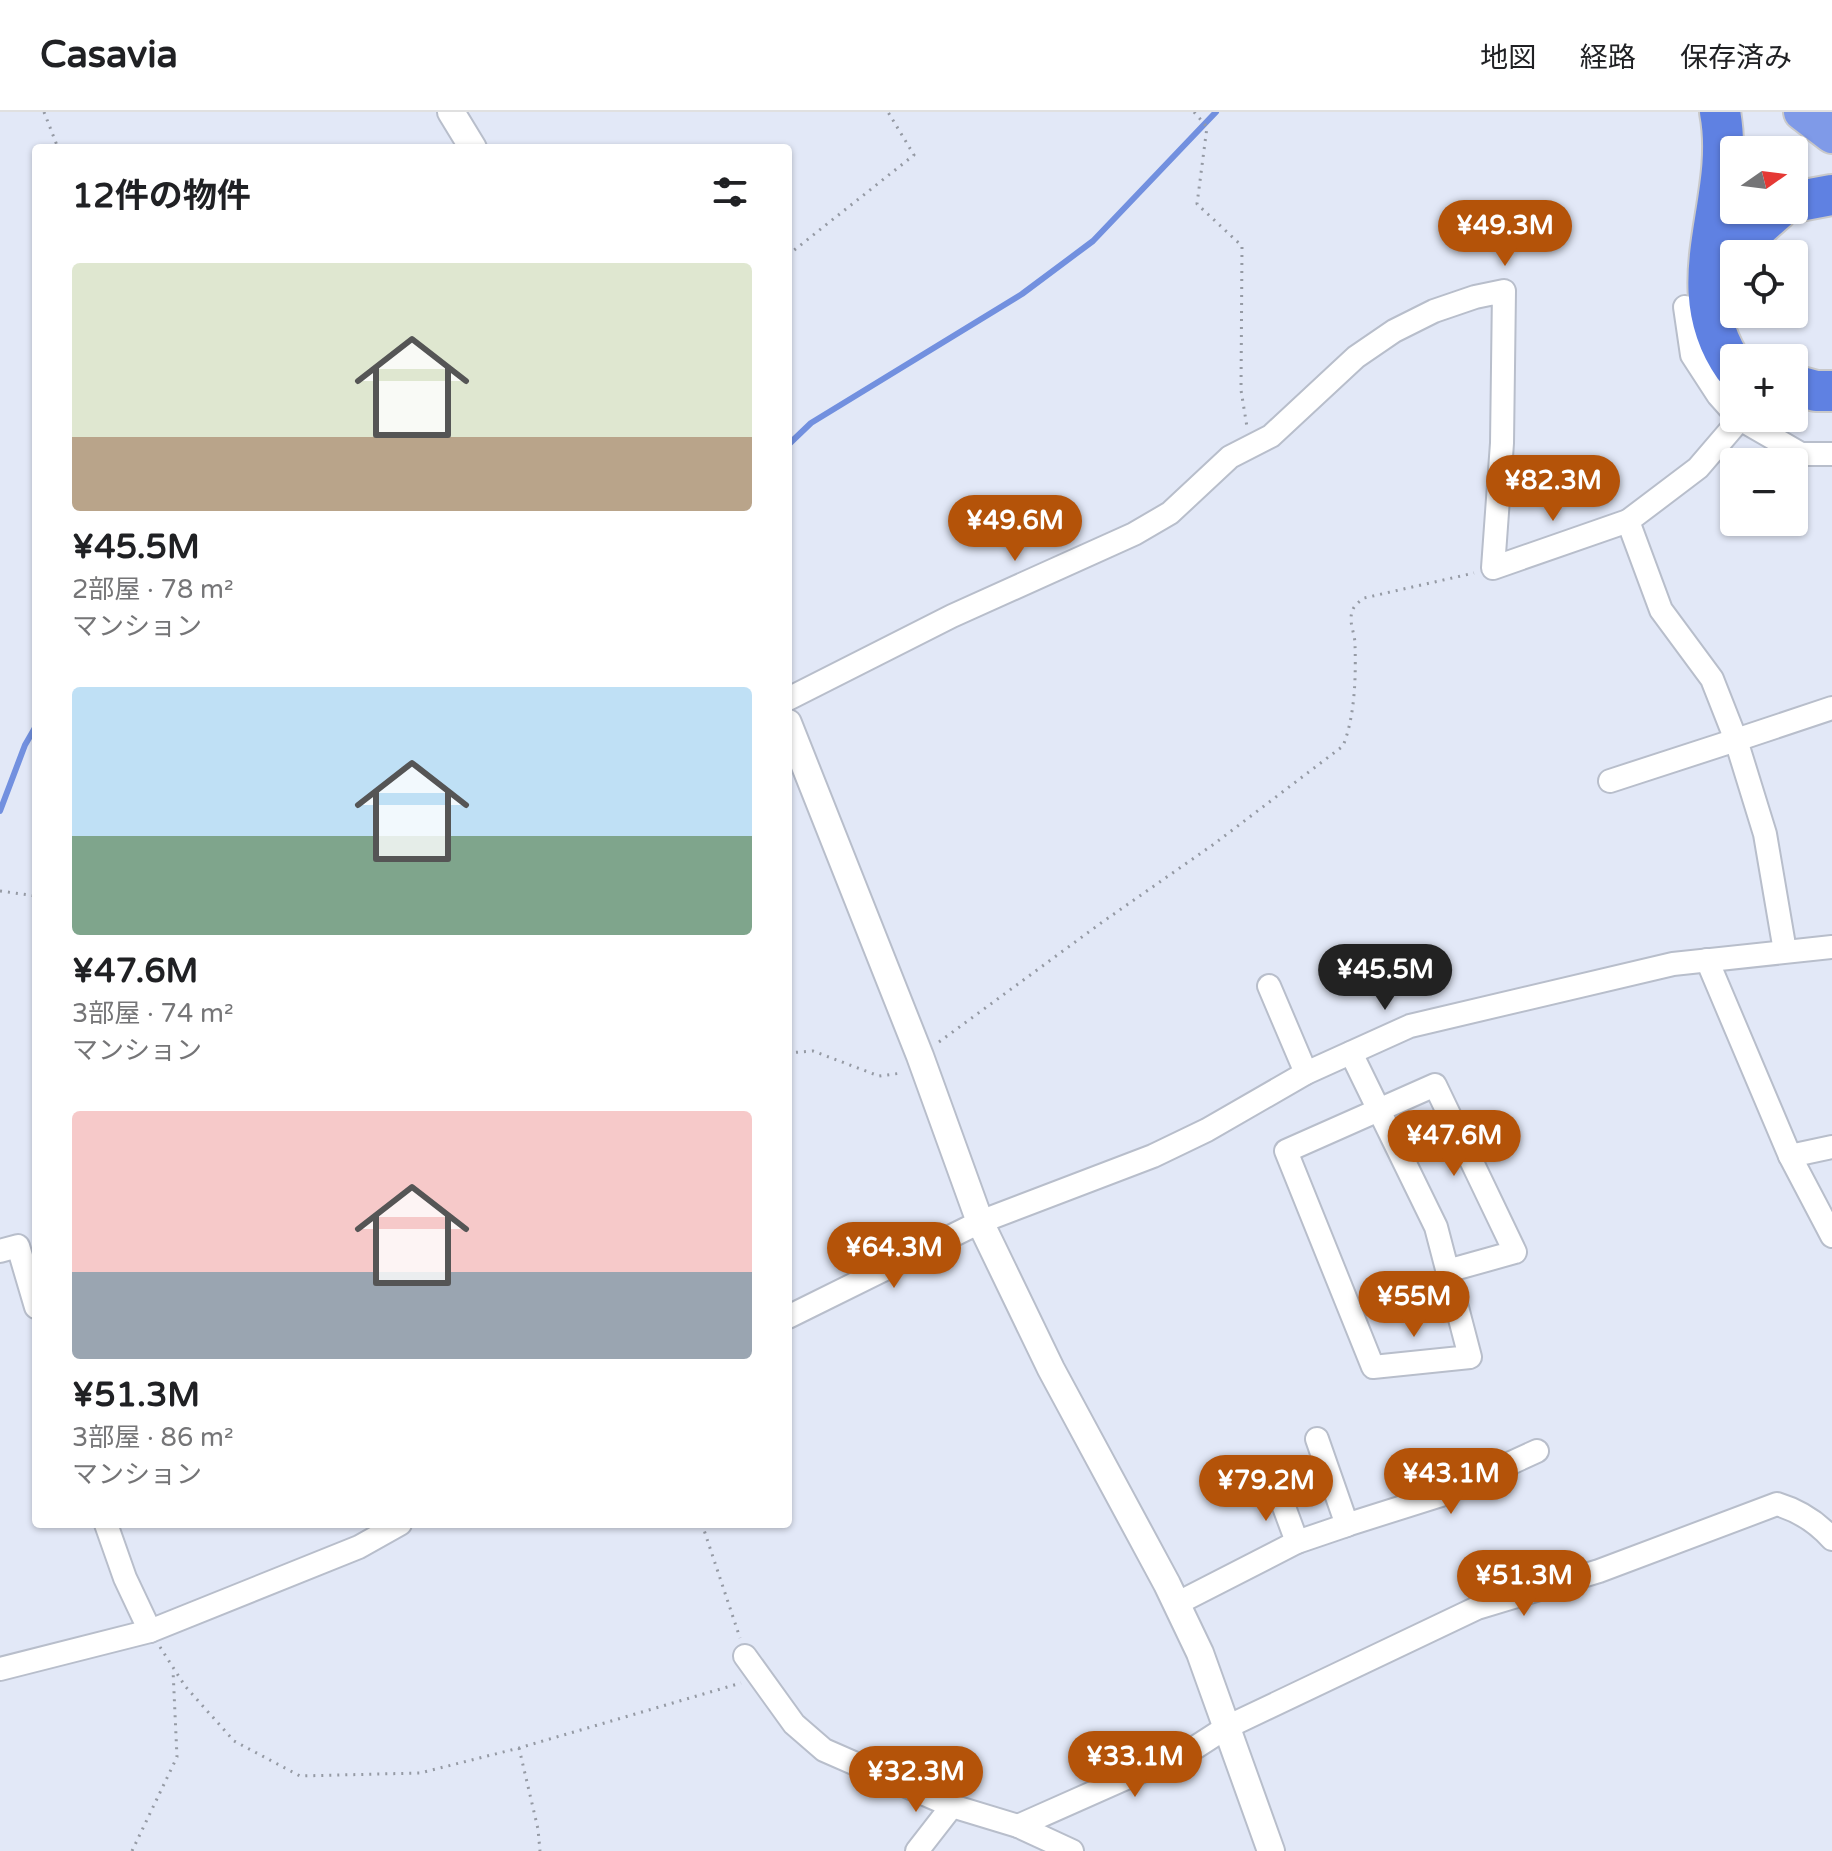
<!DOCTYPE html>
<html lang="ja">
<head>
<meta charset="utf-8">
<style>
  :root { --surface:#fff; --page:#f2f2f2; --text:#202124; --muted:#757577; --line:#e0e0e0; --accent:#b45309 }
  body { margin:0; font-family:"Varela Round","Noto Sans JP",sans-serif; background:var(--page); color:var(--text); height:100vh; display:flex; flex-direction:column; font-size:30px; white-space:nowrap }
  * { box-sizing:border-box; margin:0 }
  p { font-size:26px; color:var(--muted) }
  .icon { flex:none; width:44px; height:44px; fill:none; stroke:currentColor; stroke-width:2; stroke-linecap:round; stroke-linejoin:round }
  .map { position:relative; flex:1; overflow:hidden }
  .sheet { position:absolute; left:32px; top:32px; width:760px; height:1384px; display:flex; flex-direction:column; background:var(--surface); border-radius:8px; box-shadow:0 2px 6px #0004 }
  .sheet>* { flex:none }
  .needle { width:52px; rotate:76deg }
  .buttons { position:absolute; left:1720px; top:24px; display:grid; gap:16px }
  .buttons a { display:grid; place-items:center; width:88px; height:88px; border-radius:8px; background:var(--surface); box-shadow:0 2px 6px #0004; font-size:40px }
  .price { position:absolute; translate:-50% -68px; padding:0 18px; border-radius:28px; background:var(--accent); color:#fff; font-size:26px; line-height:52px; filter:drop-shadow(0 2px 4px #0008) }
  .price::after { content:''; position:absolute; left:50%; top:48px; width:24px; height:18px; margin-left:-12px; background:inherit; clip-path:polygon(0 0,100% 0,50% 100%) }
  .price.active { background:#222; color:#fff }
  ul { padding:0; list-style:none }
  li { display:grid; align-content:center; gap:16px; height:424px; padding:0 40px }
  li span { display:grid; place-items:center; height:248px; border-radius:8px; color:#555 }
  li>.icon { margin-inline-start:auto }
  span .icon { width:144px; height:144px; fill:#fffc; stroke-width:1 }
  li b { font-size:34px }
  h2 { display:flex; justify-content:space-between; align-items:center; height:96px; padding:0 40px; font-size:34px }
  header { display:flex; align-items:center; gap:48px; box-sizing:border-box; height:112px; padding:0 40px; background:var(--surface); border-bottom:2px solid var(--line) }
  header strong { font-size:38px }
  nav { display:flex; gap:44px; margin-inline-start:auto; font-size:28px }
  .map>svg:first-child { display:block }
  .lines { fill:none; stroke-linecap:round; stroke-linejoin:round }
  .stream { stroke:#7290df; stroke-width:6 }
  .minor-casing { stroke:#b8becb; stroke-width:26 }
  .tertiary-casing { stroke:#b8becb; stroke-width:30 }
  .trunk-casing { stroke:#c9c9ca; stroke-width:40 }
  .motorway-casing { stroke:#c9c9ca; stroke-width:44 }
  .path { stroke:#959aa4; stroke-width:3; stroke-dasharray:2 6; stroke-linecap:butt }
  .minor { stroke:#fff; stroke-width:22 }
  .tertiary { stroke:#fff; stroke-width:26 }
  .trunk { stroke:#7f9ae8; stroke-width:36 }
  .motorway { stroke:#5f81e2; stroke-width:40 }
</style>
</head>
<body>
<header>
<strong>Casavia</strong>
<nav><a>地図</a><a>経路</a><a>保存済み</a></nav>
</header>
<div class="map">
<svg width="1832" height="1739" viewBox="0 0 1832 1739">
  <rect width="100%" height="100%" fill="#e2e8f7"/>
  <g class="lines">
    <g class="stream">
      <polyline points="788,333 811,311 1022,182 1093,129 1216,0"/>
      <polyline points="0,699 25,633 36,614"/>
    </g>
    <defs>
      <g id="minor">
        <polyline points="1685,195 1692,243 1718,283 1734,301"/>
        <polyline points="1832,342 1801,342 1740,307 1698,356 1628,409 1661,498 1712,567 1736,628 1832,596"/>
        <polyline points="788,587 952,504 1134,422 1170,401 1230,345 1271,324 1356,245 1394,219 1434,199 1475,185 1504,179 1502,331 1493,456 1628,409"/>
        <polyline points="1610,669 1736,628 1765,722 1785,839"/>
        <polyline points="1707,848 1790,1044 1832,1035"/>
        <polyline points="1269,874 1306,961"/>
        <polyline points="1351,941 1436,1115 1470,1245 1373,1255 1286,1039 1435,973 1515,1140 1447,1159"/>
        <polyline points="1790,1044 1832,1124"/>
        <polyline points="0,1139 18,1134 36,1195"/>
        <polyline points="788,1205 980,1110 1153,1044 1207,1018 1306,961 1410,914 1673,852 1832,835"/>
        <polyline points="1277,1376 1297,1430"/>
        <polyline points="106,1412 125,1466 150,1519"/>
        <polyline points="1343,1414 1441,1383 1537,1339"/>
        <polyline points="1176,1492 1297,1430 1347,1413 1317,1327"/>
        <polyline points="745,1544 794,1612 824,1638 952,1694 1018,1714 1072,1739"/>
        <polyline points="0,1557 150,1519 359,1435 400,1412"/>
        <path d="M 1018,1714 L 1196,1635 L 1227,1615 L 1477,1496 L 1599,1459 L 1777,1392 C 1800,1399 1817,1410 1832,1427"/>
        <polyline points="917,1739 952,1694"/>
      </g>
      <g id="tertiary">
        <polyline points="451,0 473,36"/>
        <polyline points="788,611 920,944 980,1110 1051,1257 1167,1472 1200,1541 1271,1739"/>
      </g>
      <polyline id="trunk" points="1802,0 1832,23"/>
      <g id="motorway">
        <path d="M 1720,0 C 1737,89 1676,172 1734,255"/>
        <polyline points="1794,90 1832,83"/>
        <polyline points="1738,142 1751,121 1777,98"/>
        <polyline points="1794,273 1816,279 1832,279"/>
      </g>
    </defs>
    <use href="#minor" class="minor-casing"/>
    <use href="#tertiary" class="tertiary-casing"/>
    <use href="#trunk" class="trunk-casing"/>
    <use href="#motorway" class="motorway-casing"/>
    <g class="path">
      <polyline points="44,0 58,36"/>
      <polyline points="1194,0 1207,15 1197,92 1242,134 1241,278 1247,315"/>
      <polyline points="788,143 914,43 888,0"/>
      <polyline points="0,779 36,784"/>
      <path d="M 939,930 L 1101,811 L 1214,732 L 1343,634 C 1355,604 1356,565 1355,532 C 1355,524 1351,515 1351,507 C 1351,496 1356,492 1364,486 L 1474,461"/>
      <polyline points="788,941 813,939 879,964 902,961"/>
      <polyline points="702,1412 740,1526"/>
      <polyline points="160,1535 185,1574 234,1629 300,1664 420,1661 519,1636 741,1571"/>
      <polyline points="519,1636 538,1717 540,1739"/>
      <polyline points="132,1739 177,1645 173,1558"/>
    </g>
    <use href="#minor" class="minor"/>
    <use href="#tertiary" class="tertiary"/>
    <use href="#trunk" class="trunk"/>
    <use href="#motorway" class="motorway"/>
  </g>
</svg>
<div class="buttons">
<a><svg class="needle" viewBox="-14 -14 28 28"><path d="M0-13l5 13h-10z" fill="#e53935"/><path d="M0 13l5-13h-10z" fill="#757577"/></svg></a>
<a><svg class="icon" aria-label="locate" viewBox="0 0 24 24"><circle cx="12" cy="12" r="6"/><path d="M12 2v4M12 18v4M2 12h4M18 12h4"/></svg></a>
<a>+</a>
<a>−</a>
</div>
<b class="price" style="left:1505px;top:156px">¥49.3M</b>
<b class="price" style="left:1553px;top:411px">¥82.3M</b>
<b class="price" style="left:1015px;top:451px">¥49.6M</b>
<b class="price active" style="left:1385px;top:900px">¥45.5M</b>
<b class="price" style="left:1454px;top:1066px">¥47.6M</b>
<b class="price" style="left:894px;top:1178px">¥64.3M</b>
<b class="price" style="left:1414px;top:1227px">¥55M</b>
<b class="price" style="left:1451px;top:1404px">¥43.1M</b>
<b class="price" style="left:1266px;top:1411px">¥79.2M</b>
<b class="price" style="left:1524px;top:1506px">¥51.3M</b>
<b class="price" style="left:1135px;top:1687px">¥33.1M</b>
<b class="price" style="left:916px;top:1702px">¥32.3M</b>
<section class="sheet">
<h2>12件の物件<svg class="icon" aria-label="filters" viewBox="0 0 24 24"><path d="M4 7h16M4 17h16"/><circle cx="9" cy="7" r="2"/><circle cx="15" cy="17" r="2"/></svg></h2>
<ul>
<li><span style="background:linear-gradient(#dfe7d0 70%,#b9a48a 0)"><svg class="icon" aria-label="home" viewBox="0 0 24 24"><path d="M3 11l9-7 9 7M6 9v11h12V9"/></svg></span><div><b>¥45.5M</b><p>2部屋 · 78 m²</p><p>マンション</p></div></li>
<li><span style="background:linear-gradient(#bfe0f5 60%,#7fa58c 0)"><svg class="icon" aria-label="home" viewBox="0 0 24 24"><path d="M3 11l9-7 9 7M6 9v11h12V9"/></svg></span><div><b>¥47.6M</b><p>3部屋 · 74 m²</p><p>マンション</p></div></li>
<li><span style="background:linear-gradient(#f6c9c9 65%,#9aa5b1 0)"><svg class="icon" aria-label="home" viewBox="0 0 24 24"><path d="M3 11l9-7 9 7M6 9v11h12V9"/></svg></span><div><b>¥51.3M</b><p>3部屋 · 86 m²</p><p>マンション</p></div></li>
</ul>
</section>
</div>
</body>
</html>
